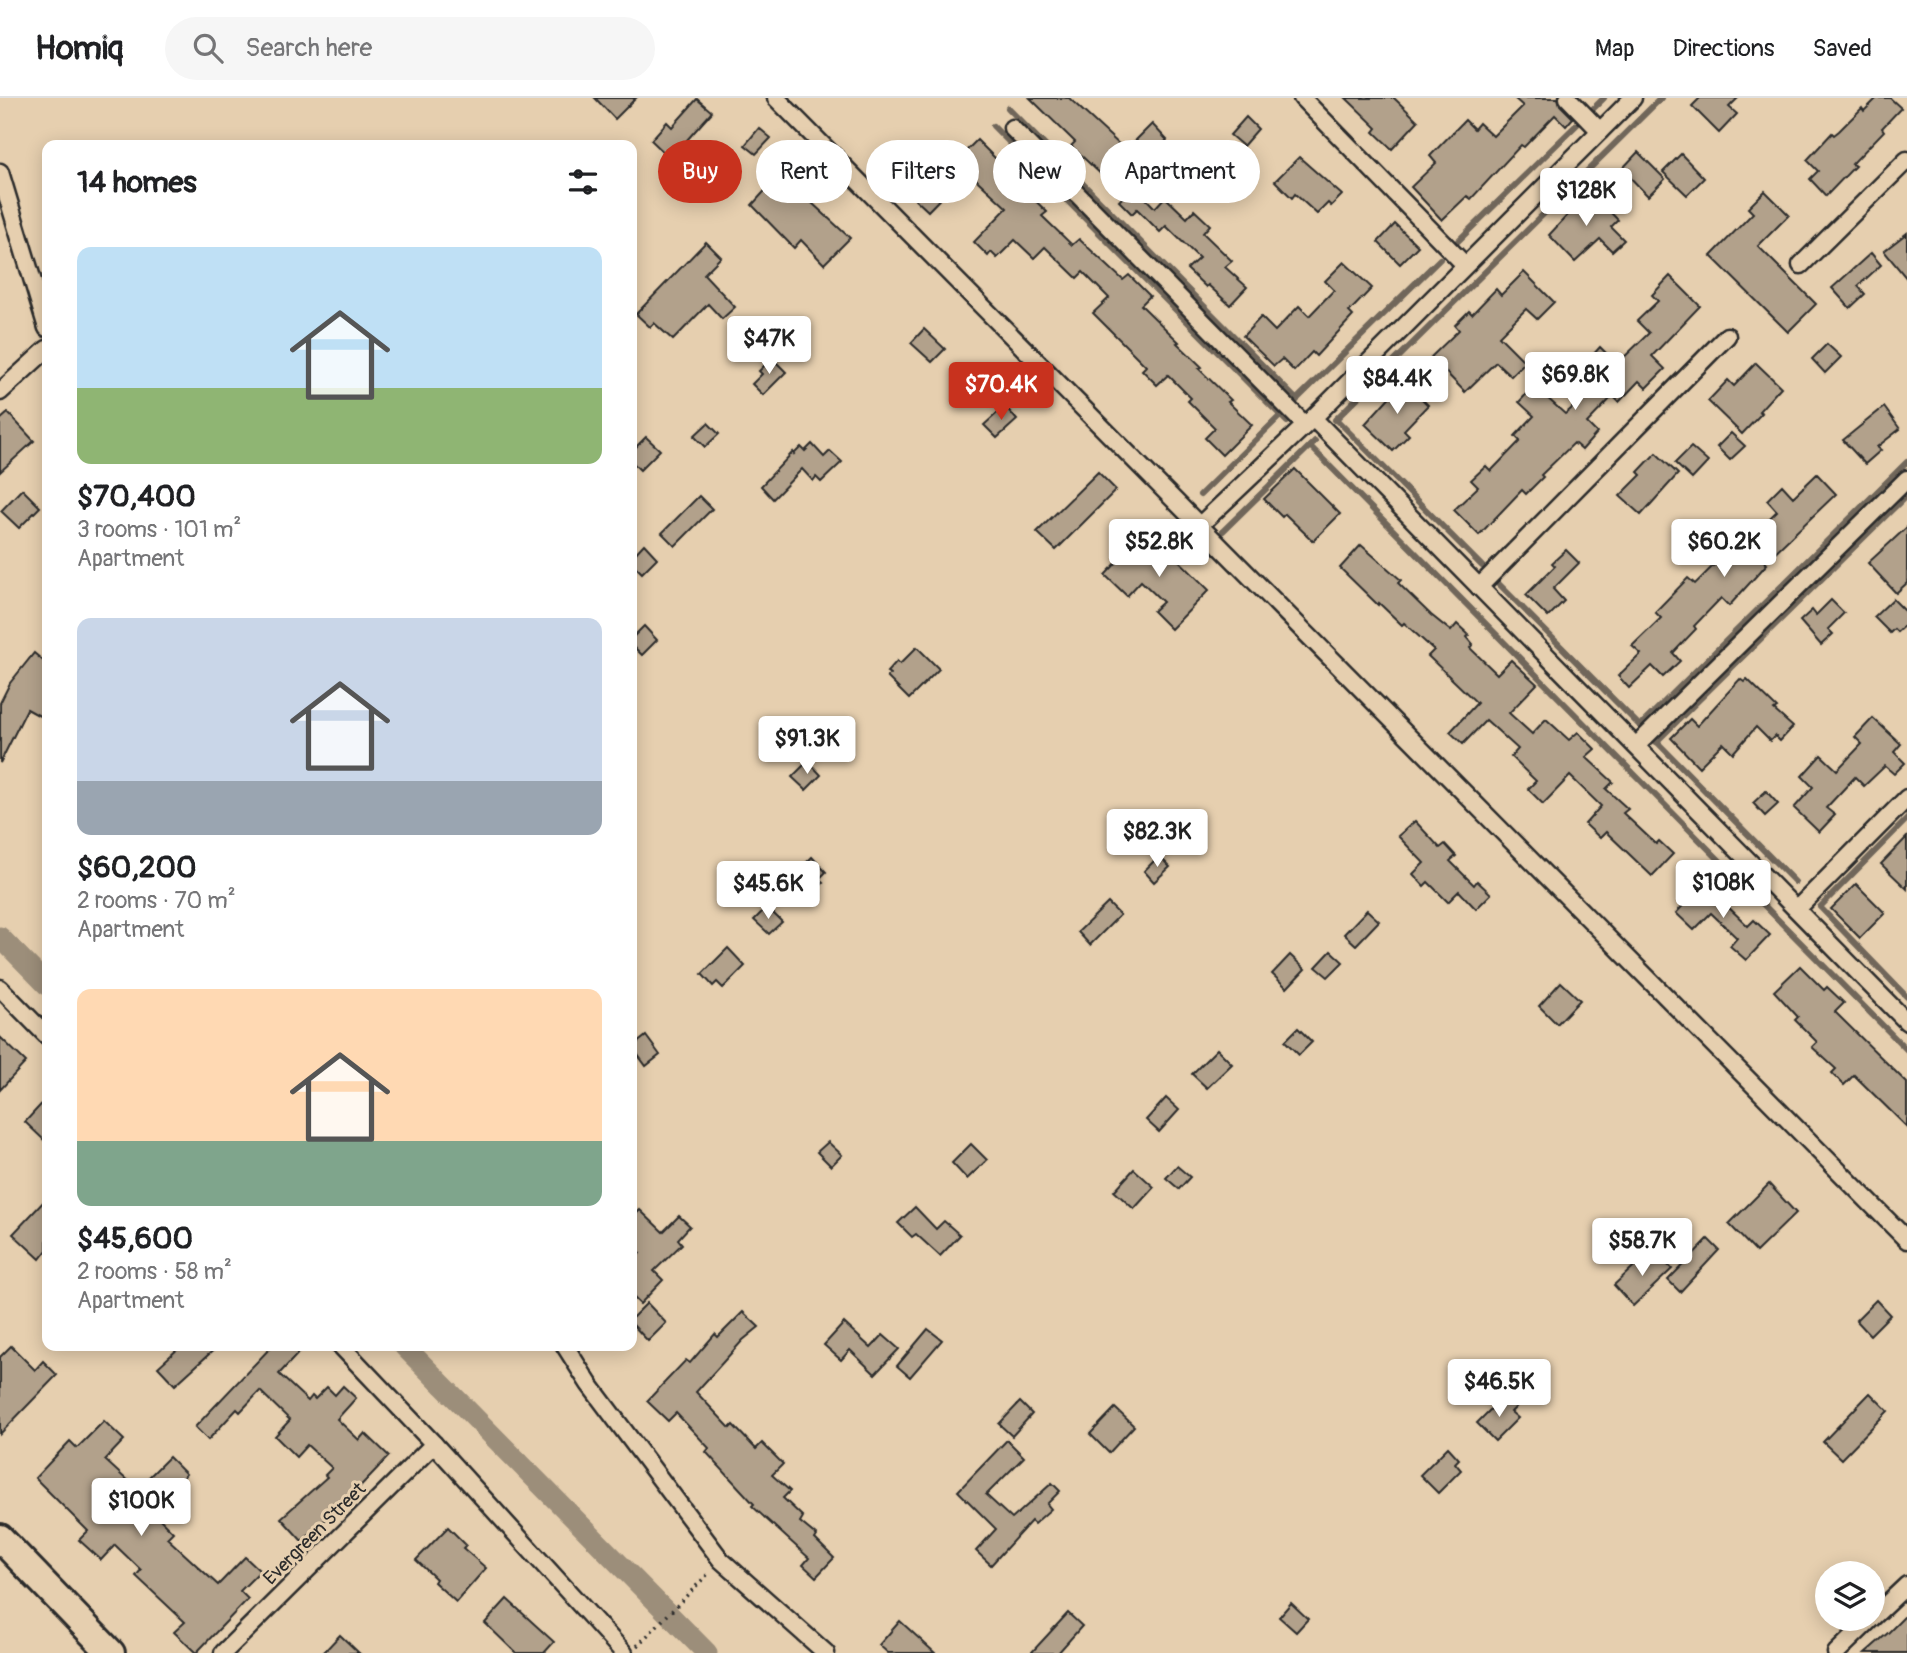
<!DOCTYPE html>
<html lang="en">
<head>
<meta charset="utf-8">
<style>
  :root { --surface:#fff; --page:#f6f6f6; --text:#202124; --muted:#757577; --line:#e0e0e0; --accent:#c8321e }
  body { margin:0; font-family:Pangolin,sans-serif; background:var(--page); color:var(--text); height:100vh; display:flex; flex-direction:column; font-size:26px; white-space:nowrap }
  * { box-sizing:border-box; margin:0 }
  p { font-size:23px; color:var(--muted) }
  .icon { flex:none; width:38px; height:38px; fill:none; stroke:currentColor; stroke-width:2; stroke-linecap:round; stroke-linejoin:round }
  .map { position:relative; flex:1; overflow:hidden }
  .details { position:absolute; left:42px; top:42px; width:595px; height:1211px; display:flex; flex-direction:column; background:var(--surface); border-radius:14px; box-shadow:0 4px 18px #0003 }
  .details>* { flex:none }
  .banner { position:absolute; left:658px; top:42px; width:665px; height:63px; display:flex; gap:14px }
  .fabs { position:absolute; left:1815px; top:1463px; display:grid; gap:14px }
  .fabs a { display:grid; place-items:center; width:70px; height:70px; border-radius:50%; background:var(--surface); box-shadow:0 4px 18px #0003; font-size:35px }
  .price { position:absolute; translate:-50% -60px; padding:0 16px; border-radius:7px; background:#fff; color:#222; font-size:23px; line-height:46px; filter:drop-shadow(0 2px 4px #0008) }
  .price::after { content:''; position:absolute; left:50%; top:42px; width:21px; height:16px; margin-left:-10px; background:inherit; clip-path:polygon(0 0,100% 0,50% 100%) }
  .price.current { background:var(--accent); color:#fff }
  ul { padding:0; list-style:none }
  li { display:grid; align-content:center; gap:14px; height:371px; padding:0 35px }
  li span { display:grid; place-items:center; height:217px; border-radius:14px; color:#555 }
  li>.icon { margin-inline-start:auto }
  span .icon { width:126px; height:126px; fill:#fffc; stroke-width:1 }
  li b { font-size:30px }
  h2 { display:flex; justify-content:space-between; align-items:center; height:84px; padding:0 35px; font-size:30px }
  .chip { padding:0 24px; border-radius:32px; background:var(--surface); box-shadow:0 4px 18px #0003; font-size:24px; line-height:63px }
  .chip.current { background:var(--accent); color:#fff }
  header { display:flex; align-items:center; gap:42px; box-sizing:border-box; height:98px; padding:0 35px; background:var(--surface); border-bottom:2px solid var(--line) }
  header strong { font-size:33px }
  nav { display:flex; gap:38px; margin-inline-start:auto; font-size:24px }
  .search { width:490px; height:63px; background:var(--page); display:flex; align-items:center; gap:18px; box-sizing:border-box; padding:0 24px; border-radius:38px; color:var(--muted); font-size:26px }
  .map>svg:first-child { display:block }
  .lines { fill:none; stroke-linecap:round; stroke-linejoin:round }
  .stream { stroke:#6f665a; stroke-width:6 }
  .canal { stroke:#9c8e7a; stroke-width:21 }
  .building { fill:#b2a18b; stroke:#2b2b2b; stroke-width:2 }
  .minor-casing { stroke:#2b2b2b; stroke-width:21 }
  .primary-casing { stroke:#2b2b2b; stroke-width:32 }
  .path { stroke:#2b2b2b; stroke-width:3.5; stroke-dasharray:2 5; stroke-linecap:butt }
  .minor { stroke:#e6cfaf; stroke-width:16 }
  .primary { stroke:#e6cfaf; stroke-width:26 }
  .labels { text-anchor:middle; stroke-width:6; stroke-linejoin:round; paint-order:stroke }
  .street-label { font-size:19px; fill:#2b2b2b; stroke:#e6cfaf }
</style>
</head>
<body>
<header>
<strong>Homiq</strong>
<div class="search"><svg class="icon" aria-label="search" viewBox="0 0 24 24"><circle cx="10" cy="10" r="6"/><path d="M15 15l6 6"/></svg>Search here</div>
<nav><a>Map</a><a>Directions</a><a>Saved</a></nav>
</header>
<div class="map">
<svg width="1907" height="1555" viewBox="0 0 1907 1555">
  <rect width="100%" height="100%" fill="#e6cfaf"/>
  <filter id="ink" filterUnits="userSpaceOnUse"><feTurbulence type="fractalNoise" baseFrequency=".0143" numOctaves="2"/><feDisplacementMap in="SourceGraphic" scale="14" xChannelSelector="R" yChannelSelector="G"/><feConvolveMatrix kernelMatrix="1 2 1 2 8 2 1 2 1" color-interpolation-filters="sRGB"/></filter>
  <g filter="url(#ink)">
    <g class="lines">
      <g class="stream">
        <polyline points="1008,10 1297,302"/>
        <polyline points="993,28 1287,324"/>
        <polyline points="1458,143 1604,0"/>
        <polyline points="1296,302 1440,161"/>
        <polyline points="1336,321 1482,468"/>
        <polyline points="1335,322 1661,0"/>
        <polyline points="1310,348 1907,952"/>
        <polyline points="1200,397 1279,319"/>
        <polyline points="1223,433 1315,343"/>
        <polyline points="1496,483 1640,628"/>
        <polyline points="1640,628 1907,364"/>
        <polyline points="1656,643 1795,784"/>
        <polyline points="1656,644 1907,397"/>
        <polyline points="1907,721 1820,809 1907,899"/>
      </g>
      <g class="canal">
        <polyline points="0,839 47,887"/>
        <polyline points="404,1248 707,1555"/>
      </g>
    </g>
    <g class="building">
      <polygon points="595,0 636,0 615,21"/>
      <polygon points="1030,0 1069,0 1122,49 1127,45 1130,48 1152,26 1167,42 1128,82 1155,110 1165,99 1187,120 1194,112 1210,127 1203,135 1232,163 1225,169 1247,189 1230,207 1208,187 1206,189 1187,171 1199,160 1166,128 1160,134 1137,111 1132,116 1119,103 1124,98 1071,48 1075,44"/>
      <polygon points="1346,0 1394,0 1418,23 1392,51 1374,34 1377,30"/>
      <polygon points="1514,0 1558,0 1560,7 1573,20 1566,28 1555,17 1524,49 1521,47 1471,101 1467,98 1442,122 1411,89 1436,65 1430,58 1465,22 1474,31 1479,25 1493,38 1523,8"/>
      <polygon points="1700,0 1738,0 1729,9 1737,16 1719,35 1692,8"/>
      <polygon points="1877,0 1890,0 1901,10 1882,30 1884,33 1852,66 1855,68 1826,98 1810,81 1818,73 1807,62 1832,35 1834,37 1839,33 1862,10 1864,13"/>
      <polygon points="697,1 712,14 687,42 692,46 675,65 651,42 667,24 672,29"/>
      <polygon points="1246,19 1258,31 1243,48 1230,37"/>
      <polygon points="759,30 771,40 756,56 745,47"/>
      <polygon points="977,42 1005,70 1008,67 1023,81 1018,86 1047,114 1042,118 1072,147 1079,141 1123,182 1129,177 1150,198 1141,207 1179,244 1177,245 1202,269 1199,271 1231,302 1228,304 1252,327 1222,357 1205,340 1215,330 1188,303 1191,300 1168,277 1157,287 1142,272 1146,268 1093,215 1109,200 1083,174 1077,180 1045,149 1034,160 1015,142 997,160 991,154 988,158 974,144 1007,110 967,73 928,113 914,100 931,82 934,85"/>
      <polygon points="1638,54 1665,81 1648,98 1622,71"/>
      <polygon points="1681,56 1704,80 1687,97 1663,74"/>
      <polygon points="1299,59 1342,97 1331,108 1328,105 1317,116 1295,96 1292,100 1275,83"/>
      <polygon points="772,85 790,103 799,93 850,140 824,166 801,142 794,150 752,107"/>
      <polygon points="1590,93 1618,122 1611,129 1624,142 1612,153 1600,141 1575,164 1549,137"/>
      <polygon points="1765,93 1789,117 1758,148 1816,206 1788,234 1711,158 1753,115 1748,110"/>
      <polygon points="1395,126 1418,148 1400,166 1378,144"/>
      <polygon points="1907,135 1907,181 1884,153"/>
      <polygon points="706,144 721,159 704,176 735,209 722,221 708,206 673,242 654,225 650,229 636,216"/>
      <polygon points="1871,155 1881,167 1858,188 1865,196 1850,210 1832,190"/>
      <polygon points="1344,164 1372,190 1349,214 1353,218 1316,258 1312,254 1294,273 1282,261 1274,268 1243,238 1261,219 1275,233 1299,208 1309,218 1334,192 1325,183"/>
      <polygon points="1524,174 1554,204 1537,221 1526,211 1499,238 1525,264 1511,278 1496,264 1465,294 1431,259 1459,232 1455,227 1469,213 1472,216 1496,191 1501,197"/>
      <polygon points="1670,178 1700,208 1652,258 1665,271 1646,290 1639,283 1619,304 1613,298 1587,325 1597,335 1582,352 1574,345 1541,377 1543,379 1526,396 1522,392 1479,437 1454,412 1478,389 1471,382 1486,368 1491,373 1520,343 1515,338 1534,318 1519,304 1534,288 1565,316 1571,311 1598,283 1583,268 1600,249 1617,266 1649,235 1637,223 1658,203 1652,197"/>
      <polygon points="924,231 945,251 932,264 911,245"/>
      <polygon points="1827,246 1841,259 1825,275 1812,261"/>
      <polygon points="772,260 786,274 763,297 752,286 762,276 759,273"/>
      <polygon points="1756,265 1781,289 1759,313 1762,315 1742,336 1708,303 1728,282 1734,288"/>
      <polygon points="1404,283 1428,307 1404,332 1409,337 1393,353 1365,326"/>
      <polygon points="1005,308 1017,322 997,340 984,327"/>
      <polygon points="1884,309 1900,331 1877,349 1881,352 1865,366 1843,342"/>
      <polygon points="8,315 34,343 0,374 0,322"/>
      <polygon points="708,325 719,336 705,349 694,338"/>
      <polygon points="1731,335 1745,348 1730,362 1717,349"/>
      <polygon points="646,339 660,352 640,372 632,364 632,353"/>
      <polygon points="812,346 824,359 830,353 842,364 821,384 816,379 813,383 802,371 773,401 761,388 793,354 794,356 801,349 805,353"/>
      <polygon points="1691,349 1708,364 1692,381 1675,365"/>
      <polygon points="1656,355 1678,376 1641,417 1620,398 1641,377 1638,374"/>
      <polygon points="1295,371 1340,416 1313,443 1285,416 1282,419 1264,401"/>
      <polygon points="1098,374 1116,392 1056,452 1037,434"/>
      <polygon points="1817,376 1836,396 1765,464 1767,466 1729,508 1721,500 1694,528 1696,531 1673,555 1680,563 1663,579 1652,568 1629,590 1618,578 1641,556 1632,548 1661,520 1655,514 1688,480 1695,486 1728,453 1724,449 1736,436 1745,444 1777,413 1767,402 1782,387 1793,399"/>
      <polygon points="22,391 40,409 19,430 1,413"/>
      <polygon points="699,398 712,411 675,448 662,435"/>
      <polygon points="1907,429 1907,485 1896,495 1868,465"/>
      <polygon points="1151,435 1209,492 1171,531 1153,513 1163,504 1141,483 1127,498 1105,477 1137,443 1141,446"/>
      <polygon points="644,446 657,460 642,475 632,465 632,459"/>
      <polygon points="1361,447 1401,482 1398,485 1431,517 1451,533 1457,526 1469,537 1467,539 1473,546 1470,550 1497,576 1511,562 1537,586 1509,615 1532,636 1546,621 1569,642 1578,634 1595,651 1586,659 1613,684 1606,691 1628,711 1623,715 1656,746 1659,743 1673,756 1652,778 1606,734 1600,740 1585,726 1601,708 1570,678 1543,706 1528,691 1536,683 1511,659 1518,651 1486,622 1463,646 1450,634 1477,605 1428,558 1434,552 1404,525 1402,527 1379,505 1378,507 1340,470"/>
      <polygon points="1566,452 1579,465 1553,491 1564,503 1548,519 1526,497 1555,468 1552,465"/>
      <polygon points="1893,501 1907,515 1907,525 1897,534 1894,531 1890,535 1874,519"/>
      <polygon points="1831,502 1844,515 1828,531 1833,536 1821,547 1800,523 1812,512 1816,517"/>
      <polygon points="644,528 657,542 642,557 632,547 632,540"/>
      <polygon points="917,549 939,571 909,601 887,579 890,576 887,574 897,563 900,566"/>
      <polygon points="34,555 47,566 47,622 27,611 0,665 0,605 10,585"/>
      <polygon points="1740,581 1744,584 1747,581 1777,610 1774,612 1793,629 1780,643 1775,638 1770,643 1756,629 1733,655 1723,645 1699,669 1671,640 1690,621 1697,628"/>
      <polygon points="1873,620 1901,646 1894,654 1905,665 1894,676 1885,668 1864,688 1855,679 1826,710 1835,717 1819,734 1794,710 1813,689 1802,678 1821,657 1837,672 1862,646 1855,639"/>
      <polygon points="808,663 821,677 806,692 792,679"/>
      <polygon points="1766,693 1778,706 1765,718 1753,705"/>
      <polygon points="1415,723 1440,750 1445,746 1456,758 1450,763 1474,787 1477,783 1491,796 1476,811 1459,793 1448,804 1428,784 1424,788 1413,776 1424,765 1398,738"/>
      <polygon points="1907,739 1907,791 1881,766"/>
      <polygon points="1159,758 1170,769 1154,784 1144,773"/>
      <polygon points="812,759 826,774 819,781 823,785 808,801 804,797 799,801 787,790 794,782 791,780"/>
      <polygon points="1706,783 1724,800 1722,803 1748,828 1754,822 1770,837 1746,862 1730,848 1737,840 1711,815 1694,832 1676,815"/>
      <polygon points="1856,786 1885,815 1860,840 1831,811"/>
      <polygon points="1108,805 1120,817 1090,847 1078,834"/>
      <polygon points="767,809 782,824 769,836 754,822"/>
      <polygon points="1367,812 1379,823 1356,847 1344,836"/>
      <polygon points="728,850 745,868 723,890 717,884 713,888 702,876"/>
      <polygon points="1331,853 1343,864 1328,879 1316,869"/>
      <polygon points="1290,857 1305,871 1287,890 1272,876"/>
      <polygon points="1800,868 1824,892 1827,889 1844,905 1835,914 1907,985 1907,1029 1854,977 1844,987 1832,975 1836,971 1812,949 1817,944 1795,922 1798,919 1774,893"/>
      <polygon points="1561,884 1580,902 1557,926 1539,908"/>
      <polygon points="1298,930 1312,944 1299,957 1285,943"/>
      <polygon points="646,938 660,957 646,968 632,949"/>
      <polygon points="0,939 26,964 0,992"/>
      <polygon points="1217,951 1232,966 1207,990 1192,976"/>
      <polygon points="47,1000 47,1045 25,1024"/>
      <polygon points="1166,1000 1179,1012 1159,1034 1146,1022"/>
      <polygon points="828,1044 842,1057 831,1068 817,1054"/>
      <polygon points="971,1046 987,1062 967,1081 952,1065"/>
      <polygon points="1177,1068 1190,1079 1179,1091 1166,1080"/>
      <polygon points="1134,1071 1154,1089 1134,1111 1114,1093"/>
      <polygon points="1769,1086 1796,1115 1756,1154 1729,1126"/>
      <polygon points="47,1100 47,1152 40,1161 13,1136"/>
      <polygon points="915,1109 936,1131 944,1123 960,1137 940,1158 916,1136 912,1139 898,1125"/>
      <polygon points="640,1112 663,1134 679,1118 690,1128 678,1141 682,1146 654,1173 663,1182 640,1206 632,1198 632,1164 640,1155 632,1147 632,1120"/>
      <polygon points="1708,1141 1719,1152 1680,1194 1668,1182"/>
      <polygon points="1648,1155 1655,1163 1660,1159 1672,1171 1633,1208 1614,1187"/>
      <polygon points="1876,1202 1890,1217 1870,1237 1856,1222"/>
      <polygon points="647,1205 666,1225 648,1243 632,1226 632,1220"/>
      <polygon points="743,1214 759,1229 743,1242 696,1294 730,1330 733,1327 756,1351 762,1345 783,1366 772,1377 790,1393 783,1400 803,1419 800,1424 817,1438 815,1441 834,1460 816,1479 803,1467 809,1460 752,1408 754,1406 706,1354 709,1350 676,1315 668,1323 647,1303 686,1262 690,1265 715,1236 718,1239"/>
      <polygon points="844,1225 871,1250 883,1237 899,1251 875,1276 850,1252 841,1262 824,1247"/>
      <polygon points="928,1231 942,1242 910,1279 897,1268"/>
      <polygon points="11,1248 35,1272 43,1263 57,1277 0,1336 0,1259"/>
      <polygon points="181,1248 218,1248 175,1287 158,1269"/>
      <polygon points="272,1248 305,1248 279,1276 308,1303 312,1298 315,1301 327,1289 335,1297 343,1288 356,1300 337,1321 359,1342 365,1335 389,1358 349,1400 302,1443 281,1420 327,1379 325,1377 332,1370 307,1347 296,1359 275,1338 290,1322 260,1293 240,1314 237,1311 208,1342 195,1329"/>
      <polygon points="1870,1295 1888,1313 1841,1361 1823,1344"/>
      <polygon points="1504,1298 1516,1309 1511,1314 1518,1320 1495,1343 1477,1325"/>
      <polygon points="1020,1304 1032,1316 1012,1338 999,1326"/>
      <polygon points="1115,1310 1134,1328 1109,1355 1090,1336"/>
      <polygon points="104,1323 124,1342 105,1362 130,1385 117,1399 144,1425 154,1415 173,1434 167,1440 218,1487 245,1459 260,1473 240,1493 248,1501 196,1555 174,1534 185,1524 136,1478 141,1472 115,1447 101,1462 79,1442 88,1433 35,1380 70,1343 77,1350"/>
      <polygon points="1007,1342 1024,1359 986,1397 1012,1421 1052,1385 1060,1393 1047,1406 1051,1411 1034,1426 1031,1423 991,1467 976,1453 996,1431 958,1393"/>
      <polygon points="1448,1349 1459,1361 1455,1365 1461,1372 1438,1395 1420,1377"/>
      <polygon points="169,1359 186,1376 162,1402 144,1384"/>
      <polygon points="448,1429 466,1447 463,1450 486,1470 456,1504 434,1484 436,1481 416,1462"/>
      <polygon points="507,1501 554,1544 544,1555 516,1555 485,1525"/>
      <polygon points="1291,1505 1308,1521 1296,1534 1279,1519"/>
      <polygon points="1068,1515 1082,1528 1058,1555 1031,1555"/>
      <polygon points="1907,1516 1907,1555 1865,1555 1889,1534"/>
      <polygon points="900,1523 935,1555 888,1555 879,1547"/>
      <polygon points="340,1537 359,1555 323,1555"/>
    </g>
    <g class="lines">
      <defs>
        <g id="minor">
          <polyline points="776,0 1907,1142"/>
          <polyline points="1302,0 1465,167"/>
          <polyline points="1568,0 1600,33"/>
          <polyline points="1012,30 1305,327"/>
          <polyline points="0,74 47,230"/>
          <polyline points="1801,167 1907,62"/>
          <polyline points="0,294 47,251"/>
          <polyline points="1313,320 1907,924"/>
          <polyline points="1198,429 1313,320 1633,0"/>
          <polyline points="1479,489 1727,238"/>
          <polyline points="1636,648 1907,381"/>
          <polyline points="1797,811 1907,700"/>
          <polyline points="0,890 47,938"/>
          <polyline points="341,1248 434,1346 624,1555"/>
          <polyline points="565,1248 589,1286 721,1462 826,1555"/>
          <polyline points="1872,1520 1907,1487"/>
          <polyline points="223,1555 434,1346"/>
          <polyline points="1836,1555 1871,1521"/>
        </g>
        <polyline id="primary" points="0,1440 111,1555"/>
      </defs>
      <use href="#minor" class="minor-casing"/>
      <use href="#primary" class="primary-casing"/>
      <polyline class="path" points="637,1548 710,1474"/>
      <use href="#minor" class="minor"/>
      <use href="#primary" class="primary"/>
    </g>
  </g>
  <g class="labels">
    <g class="street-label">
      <text transform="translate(314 1435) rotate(-45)" y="7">Evergreen Street</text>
    </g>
  </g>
</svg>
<div class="fabs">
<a><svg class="icon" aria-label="layers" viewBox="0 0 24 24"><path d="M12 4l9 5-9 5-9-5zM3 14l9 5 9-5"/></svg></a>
</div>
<b class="price" style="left:1586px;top:130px">$128K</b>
<b class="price" style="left:769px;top:278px">$47K</b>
<b class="price" style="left:1575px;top:314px">$69.8K</b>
<b class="price" style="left:1397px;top:318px">$84.4K</b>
<b class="price current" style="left:1001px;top:324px">$70.4K</b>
<b class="price" style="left:1159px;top:481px">$52.8K</b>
<b class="price" style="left:1724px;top:481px">$60.2K</b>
<b class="price" style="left:807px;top:678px">$91.3K</b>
<b class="price" style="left:1157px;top:771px">$82.3K</b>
<b class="price" style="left:1723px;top:822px">$108K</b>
<b class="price" style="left:768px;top:823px">$45.6K</b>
<b class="price" style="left:1642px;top:1180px">$58.7K</b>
<b class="price" style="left:1499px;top:1321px">$46.5K</b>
<b class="price" style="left:141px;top:1440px">$100K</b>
<div class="banner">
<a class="chip current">Buy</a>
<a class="chip">Rent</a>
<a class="chip">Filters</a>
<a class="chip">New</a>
<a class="chip">Apartment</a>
</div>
<section class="details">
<h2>14 homes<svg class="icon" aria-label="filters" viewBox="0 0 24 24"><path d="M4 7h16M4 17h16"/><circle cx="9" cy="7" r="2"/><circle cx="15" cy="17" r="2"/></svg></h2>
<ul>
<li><span style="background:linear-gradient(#bfe0f5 65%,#8fb573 0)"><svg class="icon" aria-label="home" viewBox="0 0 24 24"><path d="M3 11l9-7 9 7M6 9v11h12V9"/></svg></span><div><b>$70,400</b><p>3 rooms · 101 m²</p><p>Apartment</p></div></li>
<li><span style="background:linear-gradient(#c9d6e8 75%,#9aa5b1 0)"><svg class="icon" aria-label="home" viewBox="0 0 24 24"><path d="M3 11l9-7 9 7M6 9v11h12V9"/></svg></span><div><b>$60,200</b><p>2 rooms · 70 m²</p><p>Apartment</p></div></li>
<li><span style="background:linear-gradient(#ffd9b3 70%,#7fa58c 0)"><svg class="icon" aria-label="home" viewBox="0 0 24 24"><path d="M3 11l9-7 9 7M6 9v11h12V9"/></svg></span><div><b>$45,600</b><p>2 rooms · 58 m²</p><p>Apartment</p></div></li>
</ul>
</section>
</div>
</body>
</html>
